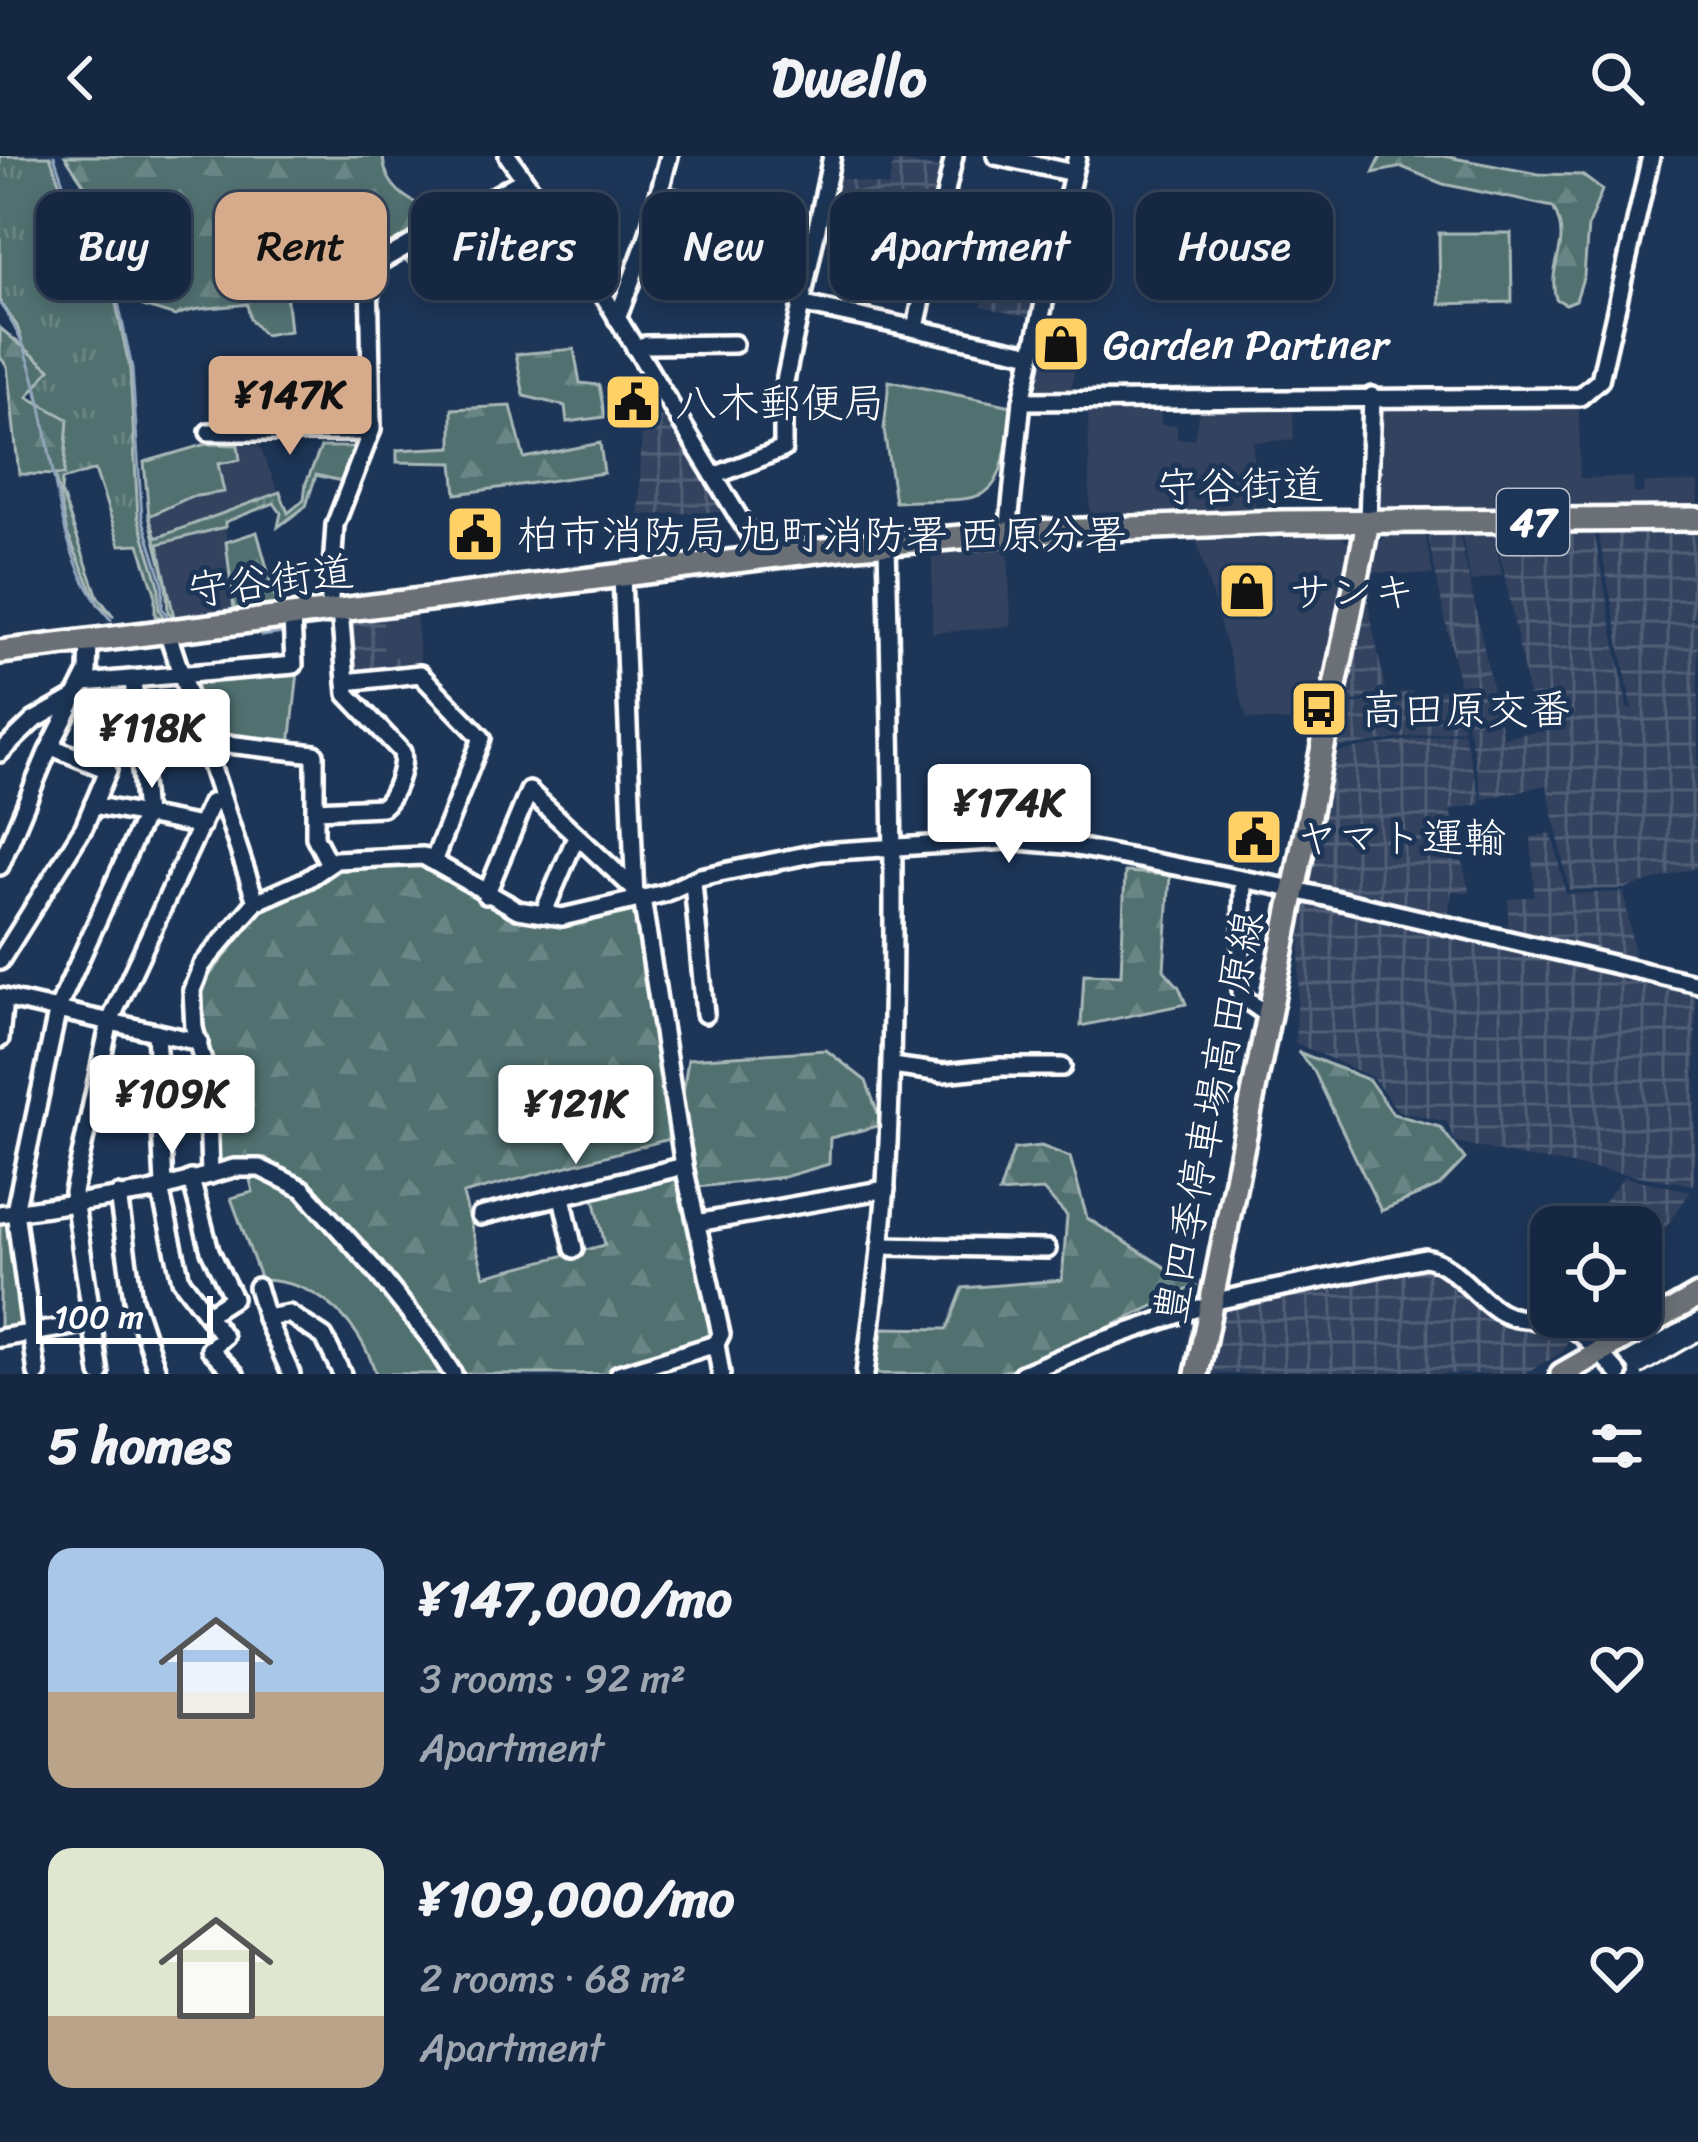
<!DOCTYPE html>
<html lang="en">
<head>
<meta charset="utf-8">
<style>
  :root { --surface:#162841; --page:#1f3048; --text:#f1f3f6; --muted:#9ea6b1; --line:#35445a; --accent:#d6ab8b }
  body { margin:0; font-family:Sriracha,"Klee One",sans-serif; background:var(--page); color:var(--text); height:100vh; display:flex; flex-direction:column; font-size:45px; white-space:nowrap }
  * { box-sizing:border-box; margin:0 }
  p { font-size:39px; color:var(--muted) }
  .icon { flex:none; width:66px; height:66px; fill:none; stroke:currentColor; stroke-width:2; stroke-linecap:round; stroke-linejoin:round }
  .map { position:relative; height:1218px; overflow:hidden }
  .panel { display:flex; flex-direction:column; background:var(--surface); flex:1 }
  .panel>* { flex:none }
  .guide { position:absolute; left:36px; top:36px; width:1626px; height:108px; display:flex; gap:24px }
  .tools { position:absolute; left:1530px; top:1050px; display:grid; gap:24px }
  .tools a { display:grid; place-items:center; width:132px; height:132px; border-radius:24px; background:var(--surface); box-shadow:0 6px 18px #0003,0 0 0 3px var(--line); font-size:60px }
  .scale { position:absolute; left:36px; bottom:30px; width:177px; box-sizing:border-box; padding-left:12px; border:6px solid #fff; border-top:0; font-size:33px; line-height:42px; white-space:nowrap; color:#fff; -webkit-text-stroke:9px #1d3557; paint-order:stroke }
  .price { position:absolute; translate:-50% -102px; padding:0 27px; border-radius:12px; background:#fff; color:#222; font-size:39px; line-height:78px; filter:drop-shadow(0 3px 6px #0008) }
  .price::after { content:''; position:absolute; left:50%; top:72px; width:36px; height:27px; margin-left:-18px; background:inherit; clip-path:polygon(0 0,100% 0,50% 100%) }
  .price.active { background:var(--accent); color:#111 }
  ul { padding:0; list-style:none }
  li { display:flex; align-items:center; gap:36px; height:300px; padding:0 48px }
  li span { display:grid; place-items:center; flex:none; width:336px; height:240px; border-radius:24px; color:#555 }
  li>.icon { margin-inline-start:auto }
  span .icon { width:144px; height:144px; fill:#fffc; stroke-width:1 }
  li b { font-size:51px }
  h2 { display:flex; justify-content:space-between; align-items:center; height:144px; padding:0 48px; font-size:51px }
  .tag { padding:0 42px; border-radius:24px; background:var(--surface); box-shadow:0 6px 18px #0003,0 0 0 3px var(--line); font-size:42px; line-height:108px }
  .tag.active { background:var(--accent); color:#111 }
  header { display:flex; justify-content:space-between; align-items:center; height:156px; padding:0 48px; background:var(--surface); font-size:54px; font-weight:700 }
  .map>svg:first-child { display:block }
  .built { fill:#32425f }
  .industrial { fill:url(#industrial-grid) }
  .grass { fill:url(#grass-tufts); stroke:#a8b8b7; stroke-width:3 }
  .forest { fill:url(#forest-firs); stroke:#a8b8b7; stroke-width:3 }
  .park { fill:#51706f; stroke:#a8b8b7; stroke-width:3 }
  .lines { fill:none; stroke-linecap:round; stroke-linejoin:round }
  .stream { stroke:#92a6bc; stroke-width:3 }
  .minor-casing { stroke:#fff; stroke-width:24 }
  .major-casing { stroke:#fff; stroke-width:30 }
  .minor { stroke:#1d3557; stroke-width:15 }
  .major { stroke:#6b6f75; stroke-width:21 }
  .rail { stroke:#fff; stroke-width:3 }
  .labels { text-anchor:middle; stroke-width:10; stroke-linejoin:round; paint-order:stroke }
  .shield { fill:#1d3557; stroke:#bbc2cd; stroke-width:3 }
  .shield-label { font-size:39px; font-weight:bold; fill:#fff }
  .poi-label { font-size:42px; fill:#fff; stroke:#1d3557; text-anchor:start }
  .street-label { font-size:42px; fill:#fff; stroke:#1d3557 }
</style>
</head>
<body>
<header><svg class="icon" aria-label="back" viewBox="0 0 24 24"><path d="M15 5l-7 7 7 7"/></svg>Dwello<svg class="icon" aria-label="search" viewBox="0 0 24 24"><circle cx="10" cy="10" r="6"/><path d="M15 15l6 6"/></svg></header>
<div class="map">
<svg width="1698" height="1218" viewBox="0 0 1698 1218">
  <defs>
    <pattern id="industrial-grid" width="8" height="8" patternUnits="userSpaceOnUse" patternTransform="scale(3)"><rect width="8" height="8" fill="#32425f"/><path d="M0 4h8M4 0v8" fill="none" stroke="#515e77"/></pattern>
    <pattern id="grass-tufts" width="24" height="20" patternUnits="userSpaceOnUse" patternTransform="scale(3)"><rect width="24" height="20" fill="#51706f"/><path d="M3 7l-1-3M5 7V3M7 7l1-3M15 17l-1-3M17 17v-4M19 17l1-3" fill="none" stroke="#6b8585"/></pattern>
    <pattern id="forest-firs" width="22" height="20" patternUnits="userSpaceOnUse" patternTransform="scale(3)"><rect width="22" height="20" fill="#51706f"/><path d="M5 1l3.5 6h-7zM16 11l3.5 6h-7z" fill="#6b8585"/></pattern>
  </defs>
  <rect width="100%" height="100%" fill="#1d3557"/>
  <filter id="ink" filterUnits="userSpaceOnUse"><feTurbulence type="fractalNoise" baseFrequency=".00833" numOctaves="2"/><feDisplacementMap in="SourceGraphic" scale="24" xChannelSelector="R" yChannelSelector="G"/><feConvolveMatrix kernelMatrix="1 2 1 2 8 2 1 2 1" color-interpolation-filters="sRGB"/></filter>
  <g filter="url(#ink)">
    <g class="built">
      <polygon points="1041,179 1080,182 1070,240 1035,240 1031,236"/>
      <polygon points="1579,244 1580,322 1633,321 1634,338 1643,337 1644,327 1698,326 1698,354 1381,355 1381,253 1388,247"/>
      <polygon points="1242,247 1243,254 1293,254 1294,284 1253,286 1255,361 1090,367 1088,253 1161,253 1161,269 1177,269 1177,283 1194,283 1200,248"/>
      <polygon points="206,288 259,289 279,337 156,382 149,360 144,306"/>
      <polygon points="218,371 225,371 234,453 174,461 158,388"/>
      <polygon points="1494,375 1502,419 1471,426 1461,376"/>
      <polygon points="1338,376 1348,387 1346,415 1315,568 1247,563 1195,380"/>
      <polygon points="1425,377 1433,419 1368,416 1376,391 1388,378"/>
      <polygon points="1008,392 1011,470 932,477 932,396"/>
      <polygon points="416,454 421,512 417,513 383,493 383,458"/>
    </g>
    <g class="industrial">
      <polygon points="894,4 947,14 927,102 876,91 884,51 832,40 836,21 888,31"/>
      <polygon points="1001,66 1052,76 1032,162 981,150"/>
      <polygon points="665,260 692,303 726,356 639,359 642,262"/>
      <polygon points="1698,374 1698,461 1684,463 1698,464 1698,711 1624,733 1569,734 1547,629 1483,643 1427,377 1459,376 1503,581 1536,576 1496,377 1594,376 1628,554 1632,553 1598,376 1653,376 1655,386 1655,376"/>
      <polygon points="1361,437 1366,437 1386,537 1338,550"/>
      <polygon points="383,458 383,493 417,513 357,520 352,518 346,467 349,461"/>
      <polygon points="1454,532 1464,573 1332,593 1338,552 1412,535 1413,538"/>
      <polygon points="1463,575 1482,648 1450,654 1470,737 1452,735 1447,766 1309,735 1306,725 1331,597"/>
      <polygon points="1552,677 1566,738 1624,736 1636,808 1512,779 1508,774 1508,743 1534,740 1531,681"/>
      <polygon points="1303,746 1696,832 1694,1029 1528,1002 1455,986 1447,966 1398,955 1372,921 1295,887"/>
      <polygon points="1624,1021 1691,1035 1641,1107 1641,1071 1583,1071"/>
      <polygon points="1430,1108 1517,1172 1558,1174 1570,1181 1562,1197 1524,1218 1206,1218 1219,1151"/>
    </g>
    <g class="grass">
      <polygon points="0,0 50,0 72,62 115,143 130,214 138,361 159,429 159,453 164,462 155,460 155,437 139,388 120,389 95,314 62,324 61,336 98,441 114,461 98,448 67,377 35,226 17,170 0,146"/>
      <polygon points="321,291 363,291 345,326 316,319 306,350 278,371 281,357 274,347 225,366 225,371 158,388 174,461 168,456 166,427 149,360 156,382 280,336 288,357 304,344 306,327"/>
      <polygon points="257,376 277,448 234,453 226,386"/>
    </g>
    <g class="forest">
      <path d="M 65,0 L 383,0 C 386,57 458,56 498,74 L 532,55 L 560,96 L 523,126 L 438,106 L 411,109 L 390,91 L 361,107 L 340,98 L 284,116 L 290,175 L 264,179 L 250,163 L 247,148 C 223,152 196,150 175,160 L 143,150 L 104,95 L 89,36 Z"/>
      <path d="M 1381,0 L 1443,0 L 1538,18 L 1582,19 L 1602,34 L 1588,70 L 1584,119 L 1576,144 L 1566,148 L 1556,143 C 1546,106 1574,91 1553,51 L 1443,28 L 1402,11 L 1373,17 Z"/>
      <polygon points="667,30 680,33 681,41 704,47 695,82 656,72"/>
      <polygon points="0,172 50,213 28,241 68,263 64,319 19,318 7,210 0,201"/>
      <polygon points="574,193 580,227 599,229 605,261 567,266 565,250 524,240 516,198"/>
      <polygon points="511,250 524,302 600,287 604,317 456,338 453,307 397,306 397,294 452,291 452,253"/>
      <polygon points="422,706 481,741 518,758 637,749 673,982 463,1038 484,1120 605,1089 593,1037 681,1013 717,1178 713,1185 606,1218 459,1218 303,1029 220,1012 217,916 204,872 203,837 209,820 263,753 314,732 343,708"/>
      <polygon points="1125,716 1170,719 1164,814 1179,831 1186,848 1081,870 1084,818 1121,819"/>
      <polygon points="826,894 866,925 882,969 830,982 829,1008 784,1021 698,1031 682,945 688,903"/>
      <polygon points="1298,896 1369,924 1393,958 1440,971 1465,1003 1439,1030 1381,1055 1314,915"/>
      <polygon points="1041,990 1070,1001 1087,1062 1195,1130 1101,1175 1100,1181 997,1218 876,1218 883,1172 947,1173 963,1132 1062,1124 1067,1060 1043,1034 999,1037 1014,993"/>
    </g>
    <g class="park">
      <polygon points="1439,77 1511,77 1512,146 1440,148"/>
      <path d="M 889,225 L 1012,250 C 999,356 994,341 895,346 L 884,274 Z"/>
      <polygon points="206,288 238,289 240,304 218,308 224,336 190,341 149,360 144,306"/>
      <polygon points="298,515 290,590 212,581 206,576 191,530 195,524"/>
      <path d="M 248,1015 L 288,1027 L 410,1162 L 450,1218 L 376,1218 C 359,1165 318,1125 261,1124 L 231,1042 L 253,1036 Z"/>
      <polygon points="0,1062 11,1063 26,1169 22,1175 0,1178"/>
    </g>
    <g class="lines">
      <g class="stream">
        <polyline points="54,0 76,65 117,141 132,212 142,361 163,428 162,452 168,461"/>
        <path d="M 0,148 C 65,234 35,382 111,464"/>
        <polyline points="262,480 284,477"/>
      </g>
      <defs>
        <g id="minor">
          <polyline points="508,0 593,122 751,381 756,402"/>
          <polyline points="996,0 1073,17"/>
          <polyline points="648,80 807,118"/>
          <polyline points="800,148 1032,198"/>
          <polyline points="617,163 648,80 669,0"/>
          <polyline points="916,171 954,0"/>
          <polyline points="635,192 645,189 734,188"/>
          <polyline points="1022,245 1580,241 1600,224 1651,0"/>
          <polyline points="209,276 371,276"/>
          <polyline points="714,320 783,293 783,235 832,0"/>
          <polyline points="1368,366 1372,240"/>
          <polyline points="1008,377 1022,245 1077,0"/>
          <polyline points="622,420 635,743"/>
          <polyline points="329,456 335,369 372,273 369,116 381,105 523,24"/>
          <polyline points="167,475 256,746"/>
          <polyline points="346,526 420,518 482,582 433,706"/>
          <polyline points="84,527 294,509 292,460"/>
          <polyline points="201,585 315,598 315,681 328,706"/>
          <polyline points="0,597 33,565 75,541"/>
          <polyline points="93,649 201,670"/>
          <path d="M 315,654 L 382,651 C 395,641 405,611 402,596 L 347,538 L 340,454"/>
          <polyline points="0,710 47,597 88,516 89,485"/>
          <polyline points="693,726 705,858"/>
          <polyline points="1243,726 1241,840 1269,860"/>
          <polyline points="486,739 529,635 632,731"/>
          <polyline points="642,742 684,1010 721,1178 716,1188 721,1218"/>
          <polyline points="543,758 576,681"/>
          <polyline points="0,805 84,671 108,614 52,591"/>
          <polyline points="0,841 199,886"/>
          <polyline points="156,876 164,1029"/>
          <polyline points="0,883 4,842"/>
          <polyline points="892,910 943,917 1001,911 1062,911"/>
          <polyline points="210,1019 207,921 194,872 192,834 202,809 256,746 308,723 336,704 423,700 518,754 562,761 665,737 700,721 821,696 1006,684 1066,689 1278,730 1698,828"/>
          <polyline points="191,1023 210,1095 233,1142 208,1158"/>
          <polyline points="160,1033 181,1124 224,1181 210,1193 235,1218"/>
          <polyline points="118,1039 133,1143 158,1218"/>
          <polyline points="562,1041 574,1093"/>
          <polyline points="0,1058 149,1036 234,1012 260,1012 303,1033 372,1110 430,1182 453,1218"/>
          <polyline points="480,1060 684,1010"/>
          <polyline points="697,1067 886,1033"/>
          <polyline points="880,1090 1047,1093"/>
          <polyline points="257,1131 266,1162 291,1218"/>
          <path d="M 1211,1142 L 1220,1144 L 1425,1102 C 1455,1107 1474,1141 1500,1156 C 1523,1169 1550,1159 1572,1172 C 1589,1182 1605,1203 1619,1218"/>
          <polyline points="266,1162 289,1158 324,1181 342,1218"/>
          <polyline points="0,1182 91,1167"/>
          <polyline points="37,1218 15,1055 58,852 145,659 133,524"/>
          <polyline points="100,1218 73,1036 110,865 211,647 221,643"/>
          <polyline points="619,1218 716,1188"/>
          <path d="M 865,1218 C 873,1155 882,1091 886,1027 C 898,814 892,600 887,387"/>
          <polyline points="1022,1218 1090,1189 1198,1152 1209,1154"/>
        </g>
        <g id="major">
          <polyline points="0,496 857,390 1008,377 1280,366 1698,363"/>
          <polyline points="1197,1218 1368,366"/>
          <polyline points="1562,1218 1698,1140"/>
        </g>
      </defs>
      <use href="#minor" class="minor-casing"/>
      <use href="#major" class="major-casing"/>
      <use href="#minor" class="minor"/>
      <use href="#major" class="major"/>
      <polyline class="rail" points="1643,1218 1698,1186"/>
    </g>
  </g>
  <defs>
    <symbol id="shop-square" viewBox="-11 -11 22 22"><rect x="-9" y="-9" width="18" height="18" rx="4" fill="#ffd166" stroke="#1d3557"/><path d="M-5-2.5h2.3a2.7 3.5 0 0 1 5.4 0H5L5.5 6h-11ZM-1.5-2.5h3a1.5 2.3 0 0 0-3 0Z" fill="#111"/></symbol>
    <symbol id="civic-square" viewBox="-11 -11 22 22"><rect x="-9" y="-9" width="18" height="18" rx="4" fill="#ffd166" stroke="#1d3557"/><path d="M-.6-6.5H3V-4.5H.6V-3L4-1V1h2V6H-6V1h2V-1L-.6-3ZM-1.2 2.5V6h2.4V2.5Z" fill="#111"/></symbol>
    <symbol id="bus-square" viewBox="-11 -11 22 22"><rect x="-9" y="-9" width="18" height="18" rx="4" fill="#ffd166" stroke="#1d3557"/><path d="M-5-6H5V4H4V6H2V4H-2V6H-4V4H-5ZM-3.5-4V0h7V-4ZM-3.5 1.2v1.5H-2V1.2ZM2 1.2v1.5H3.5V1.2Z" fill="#111"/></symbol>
  </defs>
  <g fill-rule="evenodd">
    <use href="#shop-square" x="1028" y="155" width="66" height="66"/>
    <use href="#civic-square" x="600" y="213" width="66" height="66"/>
    <use href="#civic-square" x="442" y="345" width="66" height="66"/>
    <use href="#shop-square" x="1214" y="402" width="66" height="66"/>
    <use href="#bus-square" x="1286" y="520" width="66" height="66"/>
    <use href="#civic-square" x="1221" y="648" width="66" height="66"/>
  </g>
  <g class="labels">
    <rect class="shield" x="1497" y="333" width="72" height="66" rx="9"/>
    <g class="shield-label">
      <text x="1533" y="380">47</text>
    </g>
    <g class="poi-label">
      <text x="1103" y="203">Garden Partner</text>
      <text x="675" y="261">八木郵便局</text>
      <text x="517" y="393">柏市消防局 旭町消防署 西原分署</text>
      <text x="1289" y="450">サンキ</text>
      <text x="1361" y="568">高田原交番</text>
      <text x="1296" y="696">ヤマト運輸</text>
    </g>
    <g class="street-label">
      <text transform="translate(1240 329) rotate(-1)" y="15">守谷街道</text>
      <text transform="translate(270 424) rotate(-7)" y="15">守谷街道</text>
      <text transform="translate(1208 961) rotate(-79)" y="15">豊四季停車場高田原線</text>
    </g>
  </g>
</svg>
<div class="tools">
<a><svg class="icon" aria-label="locate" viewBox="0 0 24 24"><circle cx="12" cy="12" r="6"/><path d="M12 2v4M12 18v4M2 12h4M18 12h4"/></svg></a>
</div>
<div class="scale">100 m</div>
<b class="price active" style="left:290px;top:302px">¥147K</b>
<b class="price" style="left:152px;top:635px">¥118K</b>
<b class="price" style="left:1009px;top:710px">¥174K</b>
<b class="price" style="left:172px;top:1001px">¥109K</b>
<b class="price" style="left:576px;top:1011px">¥121K</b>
<div class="guide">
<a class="tag">Buy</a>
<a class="tag active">Rent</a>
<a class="tag">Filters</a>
<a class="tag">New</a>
<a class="tag">Apartment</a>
<a class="tag">House</a>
</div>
</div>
<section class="panel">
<h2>5 homes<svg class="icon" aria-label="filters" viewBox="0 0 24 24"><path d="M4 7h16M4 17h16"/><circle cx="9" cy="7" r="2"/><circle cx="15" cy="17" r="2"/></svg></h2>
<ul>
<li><span style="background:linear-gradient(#a9c7e8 60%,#b9a48a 0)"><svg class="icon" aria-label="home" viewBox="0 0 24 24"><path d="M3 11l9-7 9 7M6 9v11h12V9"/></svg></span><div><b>¥147,000/mo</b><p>3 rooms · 92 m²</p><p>Apartment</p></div><svg class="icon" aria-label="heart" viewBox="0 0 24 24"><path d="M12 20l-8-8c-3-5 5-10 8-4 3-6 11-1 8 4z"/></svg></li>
<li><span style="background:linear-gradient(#dfe7d0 70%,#b9a48a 0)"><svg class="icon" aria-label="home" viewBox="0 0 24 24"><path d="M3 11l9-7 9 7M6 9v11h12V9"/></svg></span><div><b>¥109,000/mo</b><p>2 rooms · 68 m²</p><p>Apartment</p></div><svg class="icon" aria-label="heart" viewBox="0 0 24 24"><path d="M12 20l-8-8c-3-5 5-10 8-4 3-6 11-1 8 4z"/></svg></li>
</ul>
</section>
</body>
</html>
